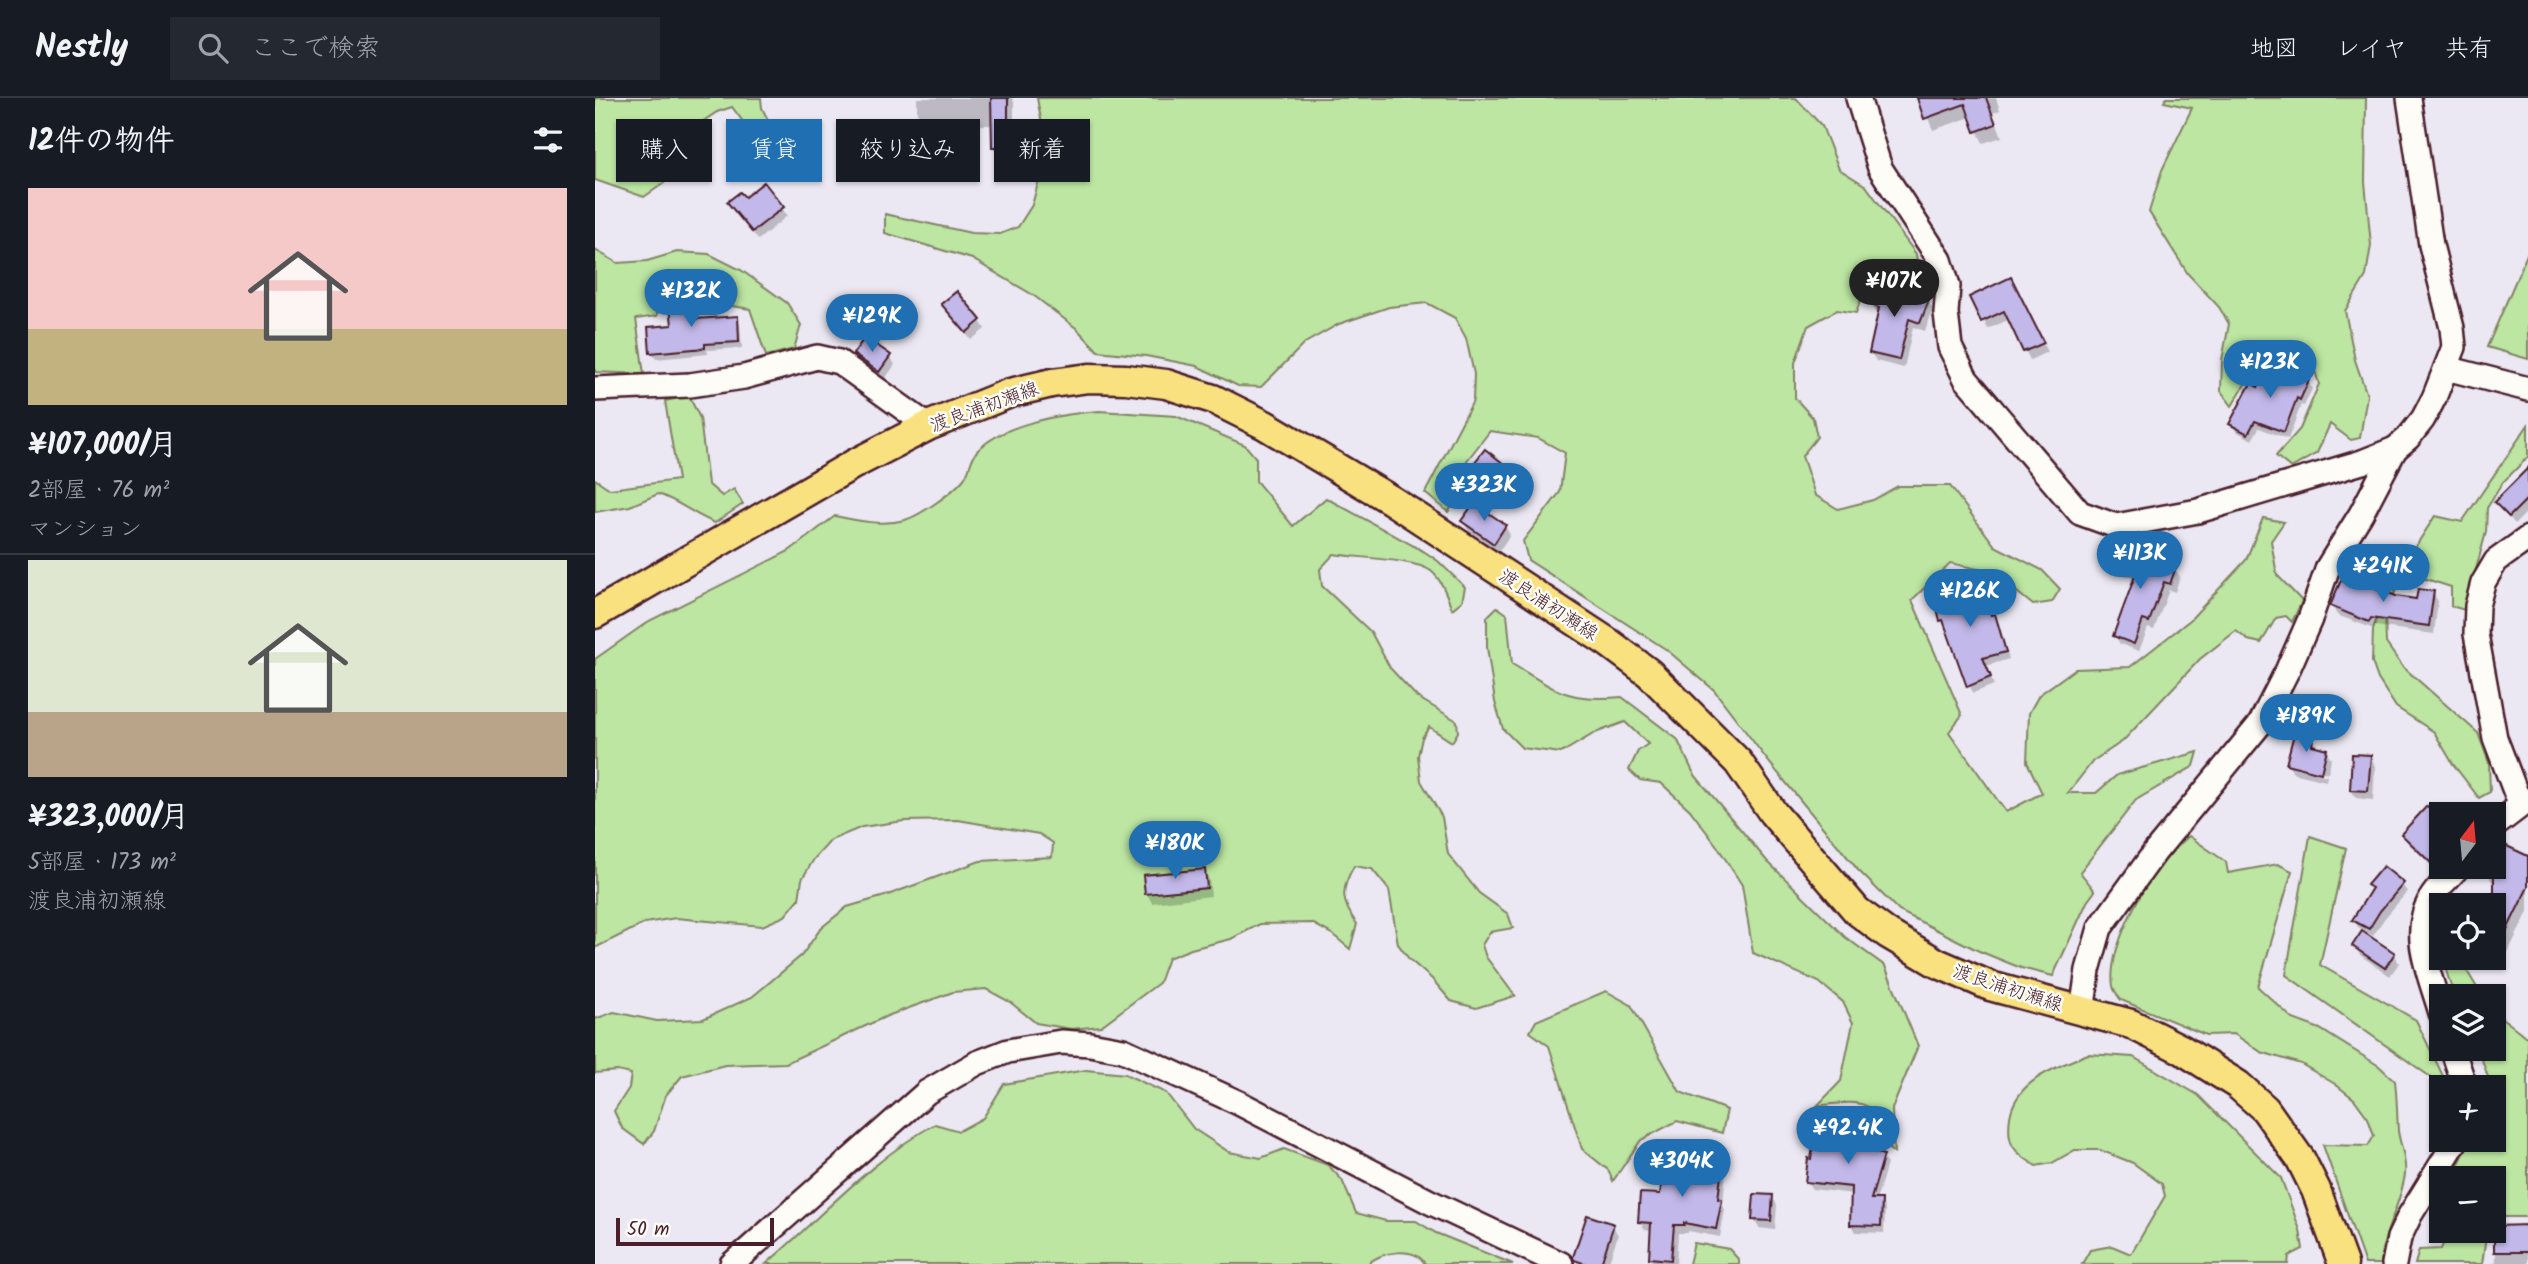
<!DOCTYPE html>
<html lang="ja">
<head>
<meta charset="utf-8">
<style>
  :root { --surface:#171b24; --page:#242831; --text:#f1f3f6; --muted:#9ea1a6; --line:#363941; --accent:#1f6fb2 }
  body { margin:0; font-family:Kalam,"Klee One",sans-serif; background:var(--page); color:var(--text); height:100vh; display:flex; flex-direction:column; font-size:26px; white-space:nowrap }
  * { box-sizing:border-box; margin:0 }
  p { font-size:23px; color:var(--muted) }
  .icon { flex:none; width:38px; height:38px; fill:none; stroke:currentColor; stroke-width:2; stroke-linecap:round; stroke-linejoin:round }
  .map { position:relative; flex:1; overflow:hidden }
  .panel { display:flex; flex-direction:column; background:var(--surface); width:595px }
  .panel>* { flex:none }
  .guide { position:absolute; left:21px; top:21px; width:665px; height:63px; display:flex; gap:14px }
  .needle { width:46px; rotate:16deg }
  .controls { position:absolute; left:1834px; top:704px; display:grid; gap:14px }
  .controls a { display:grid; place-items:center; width:77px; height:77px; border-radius:0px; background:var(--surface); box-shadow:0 2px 5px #0004; font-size:35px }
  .scale { position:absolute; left:21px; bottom:18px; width:158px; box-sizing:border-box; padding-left:7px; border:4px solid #4a1f2b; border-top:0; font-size:19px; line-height:24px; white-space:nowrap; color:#4a1f2b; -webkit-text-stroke:5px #fdfcf7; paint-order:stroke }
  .price { position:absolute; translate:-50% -60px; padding:0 16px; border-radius:24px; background:var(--accent); color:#fff; font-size:23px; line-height:46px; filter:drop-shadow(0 2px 4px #0008) }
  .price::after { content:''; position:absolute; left:50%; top:42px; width:21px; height:16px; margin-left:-10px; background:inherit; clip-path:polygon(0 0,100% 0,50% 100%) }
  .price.active { background:#222; color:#fff }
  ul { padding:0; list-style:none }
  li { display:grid; align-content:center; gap:14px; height:371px; padding:0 28px }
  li+li { border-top:2px solid var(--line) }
  li span { display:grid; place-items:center; height:217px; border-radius:0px; color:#555 }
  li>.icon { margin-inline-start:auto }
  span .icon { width:126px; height:126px; fill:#fffc; stroke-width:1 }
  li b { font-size:30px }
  h2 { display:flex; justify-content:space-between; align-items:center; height:84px; padding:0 28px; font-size:30px }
  .pill { padding:0 24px; border-radius:0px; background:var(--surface); box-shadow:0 2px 5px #0004; font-size:24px; line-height:63px }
  .pill.active { background:var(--accent); color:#fff }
  header { display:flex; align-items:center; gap:42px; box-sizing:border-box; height:98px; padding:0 35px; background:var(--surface); border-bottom:2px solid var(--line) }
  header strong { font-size:33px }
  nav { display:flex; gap:38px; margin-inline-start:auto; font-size:24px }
  .search { width:490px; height:63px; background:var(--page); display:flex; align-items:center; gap:18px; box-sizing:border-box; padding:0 24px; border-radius:0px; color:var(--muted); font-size:26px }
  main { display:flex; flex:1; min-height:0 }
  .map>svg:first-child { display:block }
  .green { fill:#bce6a2; stroke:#838266; stroke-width:2 }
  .shadow { fill:#0003 }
  .building { fill:#c2b8e9; stroke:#4a1f2b; stroke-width:2 }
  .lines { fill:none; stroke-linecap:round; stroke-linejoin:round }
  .minor-casing { stroke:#4a1f2b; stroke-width:28 }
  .major-casing { stroke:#4a1f2b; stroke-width:33 }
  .minor { stroke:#fdfcf7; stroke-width:23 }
  .major { stroke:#fae180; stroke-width:28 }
  .labels { text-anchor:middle; stroke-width:5; stroke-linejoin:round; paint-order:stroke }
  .street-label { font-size:19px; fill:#4a1f2b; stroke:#fdfcf7 }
</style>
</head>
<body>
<header>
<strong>Nestly</strong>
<div class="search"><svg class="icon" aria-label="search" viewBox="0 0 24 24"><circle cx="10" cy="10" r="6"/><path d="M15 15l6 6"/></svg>ここで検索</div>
<nav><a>地図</a><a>レイヤ</a><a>共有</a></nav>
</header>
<main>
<section class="panel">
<h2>12件の物件<svg class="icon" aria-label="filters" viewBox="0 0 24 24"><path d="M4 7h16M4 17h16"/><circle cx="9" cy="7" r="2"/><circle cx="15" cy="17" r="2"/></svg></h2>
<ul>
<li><span style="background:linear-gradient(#f6c9c9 65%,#c2b280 0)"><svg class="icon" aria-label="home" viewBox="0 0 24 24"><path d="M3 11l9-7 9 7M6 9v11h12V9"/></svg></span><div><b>¥107,000/月</b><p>2部屋 · 76 m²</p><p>マンション</p></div></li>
<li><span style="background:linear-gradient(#dfe7d0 70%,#b9a48a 0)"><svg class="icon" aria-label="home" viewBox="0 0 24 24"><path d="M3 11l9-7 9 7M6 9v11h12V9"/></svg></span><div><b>¥323,000/月</b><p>5部屋 · 173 m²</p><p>渡良浦初瀬線</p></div></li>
</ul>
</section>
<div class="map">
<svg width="1933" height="1166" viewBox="0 0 1933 1166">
  <rect width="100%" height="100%" fill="#ebe8f3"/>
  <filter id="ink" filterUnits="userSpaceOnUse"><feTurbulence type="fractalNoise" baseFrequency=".0143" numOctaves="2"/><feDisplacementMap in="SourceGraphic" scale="14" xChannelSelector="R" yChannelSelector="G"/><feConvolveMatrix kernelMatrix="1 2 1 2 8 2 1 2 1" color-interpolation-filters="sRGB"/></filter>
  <g filter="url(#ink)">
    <g class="green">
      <polygon points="0,0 166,0 167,10 183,42 182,70 166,72 159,58 155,33 137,9 122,14 104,26 69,85 49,99 0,82"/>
      <polygon points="442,0 1201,0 1227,28 1244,71 1271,88 1321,156 1324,180 1278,166 1261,215 1242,212 1213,228 1200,265 1200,300 1218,320 1222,339 1207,358 1220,397 1243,411 1278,402 1303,388 1355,388 1400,448 1447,472 1465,491 1457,504 1438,507 1397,474 1355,465 1317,502 1367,617 1354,634 1411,714 1447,695 1432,664 1434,615 1444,597 1480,571 1535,569 1595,522 1651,462 1668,420 1689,424 1676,443 1682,477 1707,503 1697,524 1691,518 1681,520 1666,545 1653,542 1641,533 1605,561 1528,643 1498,663 1473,695 1501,695 1522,677 1603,654 1599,668 1541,702 1485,774 1500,793 1492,804 1458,878 1426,870 1384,853 1304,813 1263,772 1173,663 1119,592 1072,552 933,462 928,443 965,394 970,355 943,340 895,333 860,378 872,387 853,414 830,395 878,303 879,276 871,240 860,220 832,205 794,209 744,226 710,245 666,289 643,288 602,268 551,258 503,253 481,230 438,197 377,161 290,135 290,116 376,135 405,136 423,129 437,107 452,53"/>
      <polygon points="1571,0 1771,0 1770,84 1776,147 1771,178 1750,213 1760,262 1772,297 1765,340 1756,342 1735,326 1722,355 1696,370 1681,358 1705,331 1724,286 1720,273 1671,251 1637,308 1626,293 1627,262 1634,226 1624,209 1593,176 1554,114 1567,72 1597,10 1569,4"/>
      <polygon points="0,152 23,165 52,163 82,154 114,156 146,172 192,205 206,227 199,251 171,258 155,211 119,205 116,186 63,183 62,218 41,221 49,276 0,274"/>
      <polygon points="1933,154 1933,261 1892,249"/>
      <path d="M 94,298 L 105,320 L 113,386 L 127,398 L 139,391 L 148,406 L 120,425 C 99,417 84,403 63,396 L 35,408 L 0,414 L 0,381 L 15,391 L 83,382 L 70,303 Z"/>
      <path d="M 504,313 L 581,318 L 650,347 L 661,360 L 661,383 L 698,428 L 731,400 L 830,454 L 843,463 L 870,489 L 867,503 L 857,511 C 852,498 847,482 836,473 C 820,461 762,460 739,456 L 725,471 L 727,488 L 776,534 L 795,570 L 822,599 L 862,623 L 863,634 L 857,644 L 834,629 L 827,640 L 823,658 L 826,683 L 847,719 L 853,756 L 884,795 L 913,816 L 918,830 L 895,834 L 887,847 L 891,859 L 920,898 L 881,910 L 856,903 L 837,881 L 814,861 L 803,846 L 794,792 L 777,771 L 759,768 C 745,792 746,804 762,826 L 755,851 L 737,836 L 717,825 L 665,826 L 636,841 L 596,851 L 573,860 L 564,885 L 506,928 L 476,931 L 441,925 L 415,904 L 391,891 L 358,894 L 292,918 L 191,965 L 130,967 L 87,978 L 71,997 L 59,1033 L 49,1046 L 27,1030 L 19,1013 L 34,990 L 36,976 L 22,973 L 0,975 L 0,921 L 19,914 L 62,923 L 108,921 L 157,899 L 207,857 L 226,830 L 252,809 L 290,798 L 385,763 L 457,759 L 458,745 L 444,736 L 363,722 L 309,723 L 267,729 L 236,742 L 219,761 L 207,781 L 204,801 L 190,818 L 167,828 L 81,820 L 50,825 L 0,850 L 0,561 L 54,523 L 194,453 L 240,418 C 263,423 287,428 310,422 C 326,417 357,395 368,382 C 375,374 375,361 382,353 C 409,325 467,316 504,313 Z"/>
      <polygon points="1933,327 1933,359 1908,384 1892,410 1891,434 1870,512 1856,508 1856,489 1825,479 1815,491 1802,489 1790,518 1791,545 1807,568 1883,635 1894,665 1895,694 1884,700 1858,666 1839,634 1801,609 1783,581 1777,564 1778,532 1789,498 1840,418 1867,424"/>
      <path d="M 902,509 L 912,516 L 917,566 C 962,593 973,604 1027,599 L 1082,641 L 1099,676 L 1172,763 L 1250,839 L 1290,868 L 1323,948 L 1297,1011 L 1299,1055 L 1289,1047 C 1283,997 1263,1003 1222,1008 L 1246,983 L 1258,925 L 1248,904 L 1224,884 L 1158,855 L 1147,787 L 1122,748 L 1095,712 L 1066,685 L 1045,682 L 1034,672 L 1043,653 L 1053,646 L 1030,624 L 1000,635 L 966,655 L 927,650 L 908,631 L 900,604 L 892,549 L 892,519 Z"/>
      <path d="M 1594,738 L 1631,764 L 1633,775 L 1683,766 L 1697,773 L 1663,889 L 1698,921 L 1725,931 L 1784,968 L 1800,983 C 1802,1000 1802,1016 1803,1033 C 1805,1047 1812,1062 1810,1076 C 1806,1107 1787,1134 1786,1166 L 1770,1166 L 1728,1047 L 1773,1048 L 1779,1038 L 1773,1020 L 1759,1001 L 1740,986 L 1706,966 L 1666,954 L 1639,936 L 1611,937 L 1526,902 C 1523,898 1519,893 1518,888 C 1512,853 1548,786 1571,760 C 1578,752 1586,745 1594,738 Z"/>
      <polygon points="1715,738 1751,750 1725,867 1821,922 1849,980 1844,985 1691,877"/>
      <polygon points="1847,859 1870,859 1872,873 1887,898 1859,898"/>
      <polygon points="1011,893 1036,907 1085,994 1132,1012 1127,1035 1082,1023 1046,1042 1018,1083 1013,1072 987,1051 954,948 935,934 941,923"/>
      <polygon points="1899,914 1933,940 1933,1119 1899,1119 1899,1080 1857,1080 1876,1041 1899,1041 1899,989 1892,989 1893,979 1883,950 1899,950"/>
      <path d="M 1493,956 L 1538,959 L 1603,997 L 1686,1080 L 1705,1132 L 1708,1151 L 1694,1158 L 1693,1166 L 1487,1166 L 1495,1152 L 1517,1148 L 1536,1156 L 1570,1098 L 1567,1086 L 1538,1065 L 1505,1052 L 1480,1052 L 1457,1065 L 1441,1068 C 1419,1053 1411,1048 1415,1019 C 1421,982 1462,969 1493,956 Z"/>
      <path d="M 491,972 L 530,976 L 571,995 L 599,1031 L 634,1054 L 666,1060 L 689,1051 L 733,1067 L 747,1082 L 761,1115 L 791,1123 L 821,1123 L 841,1135 L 918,1166 L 830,1166 C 820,1148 786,1153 773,1166 L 171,1166 C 226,1119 276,1062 340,1026 L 364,1033 L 388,1020 L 409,986 Z"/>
      <polygon points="1854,1132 1892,1132 1887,1166 1820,1166 1824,1152 1846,1151"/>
      <polygon points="1099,1145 1134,1151 1144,1162 1144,1166 1094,1166"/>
    </g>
    <g class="shadow">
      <polygon points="322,0 417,0 419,4 419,32 423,32 430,45 430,61 406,61 398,49 398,27 329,27 322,14"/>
      <polygon points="1324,0 1401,0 1405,12 1398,15 1407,39 1388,45 1376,19 1338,32"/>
      <polygon points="150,102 187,110 192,118 163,142 135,105"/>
      <polygon points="98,200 102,206 104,222 142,220 145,226 147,250 112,252 113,256 61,261 57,255"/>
      <polygon points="1377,200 1438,224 1452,254 1435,262 1415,221 1393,231"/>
      <polygon points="1333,203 1338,212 1330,233 1318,229 1309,270 1281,263 1276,254 1285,216 1281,214 1276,205"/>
      <polygon points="348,207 385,223 390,231 376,242"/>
      <polygon points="260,256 295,258 300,267 289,282 265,265"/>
      <polygon points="1713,284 1717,291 1709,308 1706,307 1693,341 1664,330 1657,342 1641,333 1636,326 1664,292"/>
      <polygon points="878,369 918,375 923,384 910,400 883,378"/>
      <polygon points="1933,371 1933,413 1920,426 1901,404"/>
      <polygon points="868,423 910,428 915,437 904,453 873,432"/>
      <polygon points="1518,466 1580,471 1585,479 1580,494 1574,492 1559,532 1553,530 1544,553 1525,546 1520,538 1541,481 1523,475"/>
      <polygon points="1374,480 1380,494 1388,492 1392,500 1397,518 1399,518 1404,525 1414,561 1391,568 1399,587 1378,595 1347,523 1342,503 1356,500"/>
      <polygon points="1838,495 1843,503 1839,536 1780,528 1779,531 1742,517 1737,508 1800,500 1823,503"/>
      <polygon points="1717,643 1721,650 1731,652 1736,661 1733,675 1697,666 1697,669 1732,678 1731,683 1698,675 1693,666"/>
      <polygon points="1775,659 1780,668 1778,702 1761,700 1756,692"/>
      <polygon points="1832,711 1846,724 1846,768 1850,768 1844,774 1813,745 1808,737"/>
      <polygon points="1903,746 1933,760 1933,814 1907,866 1894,859 1899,859 1899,807 1895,807 1904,787 1897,784 1891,772 1892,768 1899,768 1899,755"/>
      <polygon points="609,772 614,781 616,798 557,805 552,796 550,778"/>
      <polygon points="1807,786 1812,794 1789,821 1778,838 1763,829 1759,822 1778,792 1774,787"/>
      <polygon points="1760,848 1799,857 1804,865 1795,878 1765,857"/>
      <polygon points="1259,1023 1263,1030 1282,1035 1287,1042 1283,1057 1287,1059 1292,1066 1281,1103 1286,1103 1290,1111 1289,1135 1261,1134 1257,1127 1258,1096 1217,1091 1212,1084 1217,1063 1233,1029"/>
      <polygon points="1117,1054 1131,1072 1128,1107 1130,1112 1125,1139 1093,1133 1093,1135 1083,1135 1081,1166 1059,1166 1055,1160 1057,1133 1050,1132 1045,1124 1101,1060"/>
      <polygon points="1177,1098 1182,1107 1180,1132 1164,1130 1159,1122"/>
      <polygon points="1018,1128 1023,1137 1013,1166 983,1166 980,1159"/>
      <polygon points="1933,1129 1933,1166 1896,1166 1901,1164 1900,1130"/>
    </g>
    <g class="building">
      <polygon points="396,0 413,0 413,31 424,31 424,49 397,49"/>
      <polygon points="1322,0 1391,0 1401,26 1380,34 1370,6 1329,21"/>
      <polygon points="169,84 189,109 157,134 132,104 145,94 150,99"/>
      <polygon points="1416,179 1449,245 1428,254 1409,213 1386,224 1374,199"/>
      <polygon points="1283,183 1334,202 1325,225 1314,221 1304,262 1274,255 1284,210 1274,206"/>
      <polygon points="362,193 386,222 371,235 346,206"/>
      <polygon points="99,198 101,221 143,218 144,244 110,246 110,250 55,255 53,229 77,227 74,200"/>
      <polygon points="270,239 296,257 284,274 258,256"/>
      <polygon points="1676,264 1714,282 1705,302 1702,300 1689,334 1660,323 1653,336 1634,326 1656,285 1663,289"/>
      <polygon points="890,351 919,374 904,392 876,369"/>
      <polygon points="1933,370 1933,400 1914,419 1899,404"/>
      <polygon points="879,405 911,427 899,446 866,423"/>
      <polygon points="1521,450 1581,469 1575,486 1569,484 1554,524 1548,522 1539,546 1518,538 1541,475 1516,467"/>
      <polygon points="1375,478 1378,493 1389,490 1396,517 1400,516 1411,554 1388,560 1396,579 1372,589 1348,522 1345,523 1340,502 1354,499 1350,485"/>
      <polygon points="1746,482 1759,487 1761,482 1801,498 1821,501 1823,491 1839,493 1834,528 1776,520 1774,524 1735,508"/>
      <polygon points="1699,636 1718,641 1717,647 1732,651 1726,675 1691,666"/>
      <polygon points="1757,656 1776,657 1773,693 1755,692"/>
      <polygon points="1832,708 1846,722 1846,758 1838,767 1806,736"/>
      <polygon points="1899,742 1933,758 1933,789 1899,858 1899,806 1894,803 1899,794"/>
      <polygon points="1788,768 1809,785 1785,813 1774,831 1757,822 1777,790 1772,787"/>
      <polygon points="610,771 612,790 550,796 548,777"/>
      <polygon points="1767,833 1800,855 1790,870 1757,848"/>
      <polygon points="1234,1017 1260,1021 1259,1028 1283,1033 1278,1054 1289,1057 1276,1101 1287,1101 1286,1128 1255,1127 1256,1089 1210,1084 1213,1060 1216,1061 1222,1026 1232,1027"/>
      <polygon points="1100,1051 1119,1053 1118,1060 1128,1062 1123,1101 1127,1102 1121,1131 1089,1125 1089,1127 1079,1127 1076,1162 1054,1160 1056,1125 1043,1124 1045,1095 1065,1096 1070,1055 1099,1058"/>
      <polygon points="1159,1096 1178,1097 1176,1123 1157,1122"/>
      <polygon points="992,1117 1019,1126 1006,1166 991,1166 979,1162 978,1159"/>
      <polygon points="1933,1127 1933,1154 1899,1154 1899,1128"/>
    </g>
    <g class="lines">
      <defs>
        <g id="minor">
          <polyline points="1263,0 1285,70 1345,162 1353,188 1351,215 1355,249 1371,281 1485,415 1521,428 1603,413 1767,364 1800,351 1813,340 1828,321 1839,300 1859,249 1857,230 1836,147 1814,0"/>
          <polyline points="1851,270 1933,291"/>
          <polyline points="0,291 95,287 149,279 222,259 244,264 333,328"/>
          <polyline points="1925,706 1900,640 1881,536 1882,508 1888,485 1901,463 1933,440"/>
          <polyline points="1899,728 1933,702"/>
          <polyline points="1487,914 1493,872 1505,830 1560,754 1665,626 1693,571 1715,521 1733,469 1766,416 1800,351"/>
          <path d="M 1846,915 C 1836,879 1815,838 1835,802 C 1841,790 1855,779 1864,768"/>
          <polyline points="1857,950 1870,989"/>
          <polyline points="137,1166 332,994 382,965 413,953 466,944 495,946 528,952 644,1005 835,1104 966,1166"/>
          <polyline points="1799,1166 1804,1140 1815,1117 1862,1041"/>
        </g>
        <polyline id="major" points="0,516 259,366 333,328 415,295 457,285 494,280 531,281 571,286 618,301 670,327 796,402 1014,545 1054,575 1143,664 1178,715 1262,813 1293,836 1342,865 1395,888 1536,926 1586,951 1643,987 1670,1011 1706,1062 1721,1092 1748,1166"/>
      </defs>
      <use href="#minor" class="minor-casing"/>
      <use href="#major" class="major-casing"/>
      <use href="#minor" class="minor"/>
      <use href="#major" class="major"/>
    </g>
  </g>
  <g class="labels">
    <g class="street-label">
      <text transform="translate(389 308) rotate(-20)" y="7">渡良浦初瀬線</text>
      <text transform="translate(954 506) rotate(33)" y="7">渡良浦初瀬線</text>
      <text transform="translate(1413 889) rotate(18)" y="7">渡良浦初瀬線</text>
    </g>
  </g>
</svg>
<div class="controls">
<a><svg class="needle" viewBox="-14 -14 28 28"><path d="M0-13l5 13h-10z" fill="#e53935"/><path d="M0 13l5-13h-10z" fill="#9ea1a6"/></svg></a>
<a><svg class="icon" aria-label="locate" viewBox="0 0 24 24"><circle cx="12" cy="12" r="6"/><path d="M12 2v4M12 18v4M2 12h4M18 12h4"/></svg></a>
<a><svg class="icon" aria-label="layers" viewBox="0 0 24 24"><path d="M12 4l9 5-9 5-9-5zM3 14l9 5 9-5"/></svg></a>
<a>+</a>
<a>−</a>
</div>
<div class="scale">50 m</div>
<b class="price active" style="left:1299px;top:221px">¥107K</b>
<b class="price" style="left:96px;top:231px">¥132K</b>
<b class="price" style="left:277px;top:256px">¥129K</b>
<b class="price" style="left:1675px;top:302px">¥123K</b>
<b class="price" style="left:889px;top:425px">¥323K</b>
<b class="price" style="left:1545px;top:493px">¥113K</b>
<b class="price" style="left:1788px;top:506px">¥241K</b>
<b class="price" style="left:1375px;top:531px">¥126K</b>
<b class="price" style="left:1711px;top:656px">¥189K</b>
<b class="price" style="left:580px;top:783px">¥180K</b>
<b class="price" style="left:1253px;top:1068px">¥92.4K</b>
<b class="price" style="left:1087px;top:1101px">¥304K</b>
<div class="guide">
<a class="pill">購入</a>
<a class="pill active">賃貸</a>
<a class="pill">絞り込み</a>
<a class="pill">新着</a>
</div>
</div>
</main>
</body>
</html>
